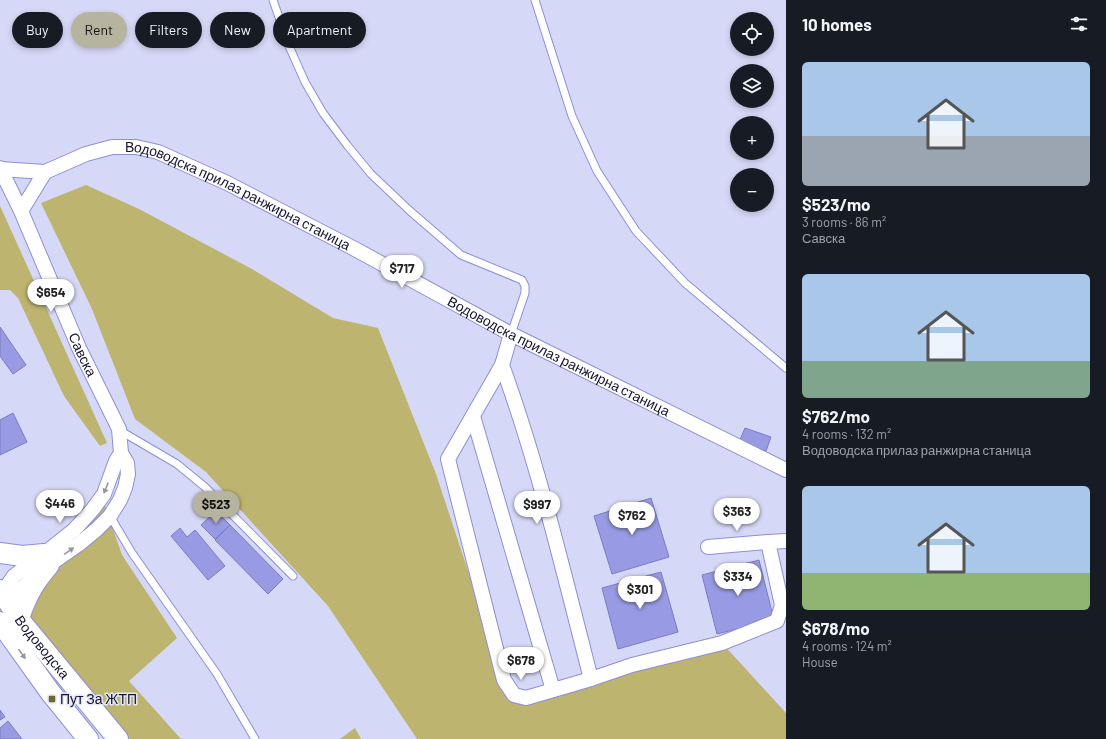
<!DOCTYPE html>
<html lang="en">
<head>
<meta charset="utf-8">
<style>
  :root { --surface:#171b24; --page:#242831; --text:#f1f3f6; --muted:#9ea1a6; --accent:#b6b49e }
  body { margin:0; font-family:Barlow,sans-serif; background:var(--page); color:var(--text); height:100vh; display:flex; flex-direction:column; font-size:15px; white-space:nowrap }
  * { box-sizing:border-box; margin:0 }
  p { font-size:13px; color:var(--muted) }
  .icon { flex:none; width:22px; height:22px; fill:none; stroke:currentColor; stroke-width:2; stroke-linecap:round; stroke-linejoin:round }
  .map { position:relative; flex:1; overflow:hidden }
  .drawer { display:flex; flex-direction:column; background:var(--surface); width:320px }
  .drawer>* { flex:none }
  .top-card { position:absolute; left:12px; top:12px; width:380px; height:36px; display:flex; gap:8px }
  .controls { position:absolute; left:730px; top:12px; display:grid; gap:8px }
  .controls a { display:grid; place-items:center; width:44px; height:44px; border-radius:50%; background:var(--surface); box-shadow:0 2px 6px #0003; font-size:20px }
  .price { position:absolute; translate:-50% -34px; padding:0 9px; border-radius:14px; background:#fff; color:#222; font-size:13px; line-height:26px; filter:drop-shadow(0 1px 2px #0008) }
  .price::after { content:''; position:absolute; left:50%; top:24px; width:12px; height:9px; margin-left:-6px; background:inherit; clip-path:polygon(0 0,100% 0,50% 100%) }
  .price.active { background:var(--accent); color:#111 }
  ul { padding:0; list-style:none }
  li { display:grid; align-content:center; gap:8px; height:212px; padding:0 16px }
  li span { display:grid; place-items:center; height:124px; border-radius:6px; color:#555 }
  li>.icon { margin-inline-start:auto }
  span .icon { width:72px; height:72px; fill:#fffc; stroke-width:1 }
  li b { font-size:17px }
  h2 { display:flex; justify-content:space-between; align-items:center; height:48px; padding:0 16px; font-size:17px }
  .tag { padding:0 14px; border-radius:18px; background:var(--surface); box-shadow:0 2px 6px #0003; font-size:14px; line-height:36px }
  .tag.active { background:var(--accent); color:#111 }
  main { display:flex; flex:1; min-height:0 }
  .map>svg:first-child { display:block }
  .green { fill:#bdb46f }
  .building { fill:#989be3; stroke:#7a7cc2 }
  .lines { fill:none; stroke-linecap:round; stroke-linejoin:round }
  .lane-casing { stroke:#8c8fd6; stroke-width:9 }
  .street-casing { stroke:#8c8fd6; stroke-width:16 }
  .secondary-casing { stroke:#8c8fd6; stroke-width:22 }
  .lane { stroke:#fff; stroke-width:7 }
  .street { stroke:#fff; stroke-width:14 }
  .secondary { stroke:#fff; stroke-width:20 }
  .oneway { fill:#9595a1 }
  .poi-dot { fill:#6d6632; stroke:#e5e7f6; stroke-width:1.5 }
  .labels { text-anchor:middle; stroke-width:3; stroke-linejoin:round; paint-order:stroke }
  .street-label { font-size:14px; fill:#14142f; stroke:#e5e7f6 }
  .poi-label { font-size:14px; fill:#14142f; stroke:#e5e7f6; text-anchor:start }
</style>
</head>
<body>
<main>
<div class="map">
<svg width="786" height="739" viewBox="0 0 786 739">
  <rect width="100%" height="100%" fill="#d6d8f7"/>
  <g class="green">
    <polygon points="86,185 139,209 252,269 333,318 378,328 436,474 504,680 514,695 722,643 786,713 786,739 417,739 328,606 206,472 135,419 92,309 41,203"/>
    <polygon points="0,206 6,219 107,443 100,446 64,396 18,298 10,290 0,290"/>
    <polygon points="105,506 122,555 177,638 129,681 181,739 117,739 19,618 58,546"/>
    <polygon points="355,728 361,739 340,739"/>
  </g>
  <g class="building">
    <polygon points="0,327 26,365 13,374 0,356"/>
    <polygon points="13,413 27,442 0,455 0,420"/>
    <polygon points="745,428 771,437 766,451 739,442"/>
    <polygon points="651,498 669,557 612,574 594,516"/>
    <polygon points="216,511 230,525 215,539 201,525"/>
    <polygon points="230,525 283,579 268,594 215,540"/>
    <polygon points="180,528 187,537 195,530 225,566 208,580 171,536"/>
    <polygon points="759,560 774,620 717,634 702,575"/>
    <polygon points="661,572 678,632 618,649 602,588"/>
    <polygon points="0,710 5,717 0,720"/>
    <polygon points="8,721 22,739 0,739 0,728"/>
  </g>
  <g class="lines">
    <defs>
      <g id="lane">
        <polyline points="273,0 289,46 305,82 323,113 347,145 371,174 410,211 461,255 522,280 525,286 525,293 511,334"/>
        <polyline points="535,0 572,116 597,171 636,231 685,283 786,368"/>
        <polyline points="119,430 177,464 205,487 293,576"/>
        <polyline points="110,516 132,553 217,674 255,739"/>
      </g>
      <g id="street">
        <path id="s1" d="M 0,168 L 21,211 L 79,348 L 119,429 L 121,453 L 127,463 L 128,474 L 125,488 L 120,500 L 110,516 L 96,530 L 79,544 L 49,565 L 22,588 L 2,594"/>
        <polyline points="0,169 45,172"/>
        <path id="s2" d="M 21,211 L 45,172 L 86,154 L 112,147 L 136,147 L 158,152 L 227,183 L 353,248 L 511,334 L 786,470"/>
        <polyline points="511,334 502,365 448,459 504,680 514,695 526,698 591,679 632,665 722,643 777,621 782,605 768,542 786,541"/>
        <path d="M 502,365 C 539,467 564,574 591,679"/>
        <polyline points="473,416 553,690"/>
        <polyline points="708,547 768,542"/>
        <polyline points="0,596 14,576 44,554 74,530 93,509 104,494 116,461 121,453"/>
      </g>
      <g id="secondary">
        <polyline points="0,553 22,556 44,554"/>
        <path id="s3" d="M 0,590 L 23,624 L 118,739"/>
        <path d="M 19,618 C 27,595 33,584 49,565"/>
        <polyline points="0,622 50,692 88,739"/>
      </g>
    </defs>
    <use href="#lane" class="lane-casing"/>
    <use href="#street" class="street-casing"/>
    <use href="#secondary" class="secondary-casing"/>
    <use href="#lane" class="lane"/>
    <use href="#street" class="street"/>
    <use href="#secondary" class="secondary"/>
  </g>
  <defs><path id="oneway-solid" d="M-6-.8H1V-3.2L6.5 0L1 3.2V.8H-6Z"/></defs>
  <g class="oneway">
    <use href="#oneway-solid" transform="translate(106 488) rotate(112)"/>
    <use href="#oneway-solid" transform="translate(69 551) rotate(-35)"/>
    <use href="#oneway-solid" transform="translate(22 654) rotate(54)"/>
  </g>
  <rect class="poi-dot" x="48" y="695" width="8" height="8" rx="2"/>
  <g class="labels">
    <g class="street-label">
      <text dy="5" stroke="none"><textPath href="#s2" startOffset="254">Водоводска прилаз ранжирна станица</textPath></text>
      <text dy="5" stroke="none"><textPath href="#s1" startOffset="204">Савска</textPath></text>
      <text dy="5" stroke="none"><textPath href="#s2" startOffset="614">Водоводска прилаз ранжирна станица</textPath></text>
      <text dy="5" stroke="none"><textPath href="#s3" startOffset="71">Водоводска</textPath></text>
    </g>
    <g class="poi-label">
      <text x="60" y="704">Пут За ЖТП</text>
    </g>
  </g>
</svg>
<div class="controls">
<a><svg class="icon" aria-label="locate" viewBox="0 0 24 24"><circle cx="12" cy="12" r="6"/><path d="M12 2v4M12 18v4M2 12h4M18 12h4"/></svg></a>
<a><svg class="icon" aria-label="layers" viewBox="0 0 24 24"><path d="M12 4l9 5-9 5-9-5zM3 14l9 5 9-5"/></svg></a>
<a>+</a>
<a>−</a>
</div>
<b class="price" style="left:402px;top:289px">$717</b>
<b class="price" style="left:51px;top:313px">$654</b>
<b class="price" style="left:60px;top:524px">$446</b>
<b class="price active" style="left:216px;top:525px">$523</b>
<b class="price" style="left:537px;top:525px">$997</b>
<b class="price" style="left:737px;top:532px">$363</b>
<b class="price" style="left:632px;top:536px">$762</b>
<b class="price" style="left:738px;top:597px">$334</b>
<b class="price" style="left:640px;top:610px">$301</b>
<b class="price" style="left:521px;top:681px">$678</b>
<div class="top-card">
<a class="tag">Buy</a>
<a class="tag active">Rent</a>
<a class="tag">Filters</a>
<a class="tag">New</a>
<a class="tag">Apartment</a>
</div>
</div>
<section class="drawer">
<h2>10 homes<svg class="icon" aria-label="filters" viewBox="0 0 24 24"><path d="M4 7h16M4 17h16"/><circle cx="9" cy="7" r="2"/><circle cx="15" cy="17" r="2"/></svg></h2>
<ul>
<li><span style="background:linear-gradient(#a9c7e8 60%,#9aa5b1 0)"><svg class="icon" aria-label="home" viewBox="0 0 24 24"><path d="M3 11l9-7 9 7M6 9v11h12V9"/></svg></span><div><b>$523/mo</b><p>3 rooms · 86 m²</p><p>Савска</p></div></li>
<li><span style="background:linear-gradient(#a9c7e8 70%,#7fa58c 0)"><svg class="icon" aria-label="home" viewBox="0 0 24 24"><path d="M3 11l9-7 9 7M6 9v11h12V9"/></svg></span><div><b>$762/mo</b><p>4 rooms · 132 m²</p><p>Водоводска прилаз ранжирна станица</p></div></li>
<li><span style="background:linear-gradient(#a9c7e8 70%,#8fb573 0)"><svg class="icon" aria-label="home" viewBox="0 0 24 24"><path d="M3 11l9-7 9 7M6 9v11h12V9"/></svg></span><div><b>$678/mo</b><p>4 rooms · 124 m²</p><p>House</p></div></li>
</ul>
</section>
</main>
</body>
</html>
